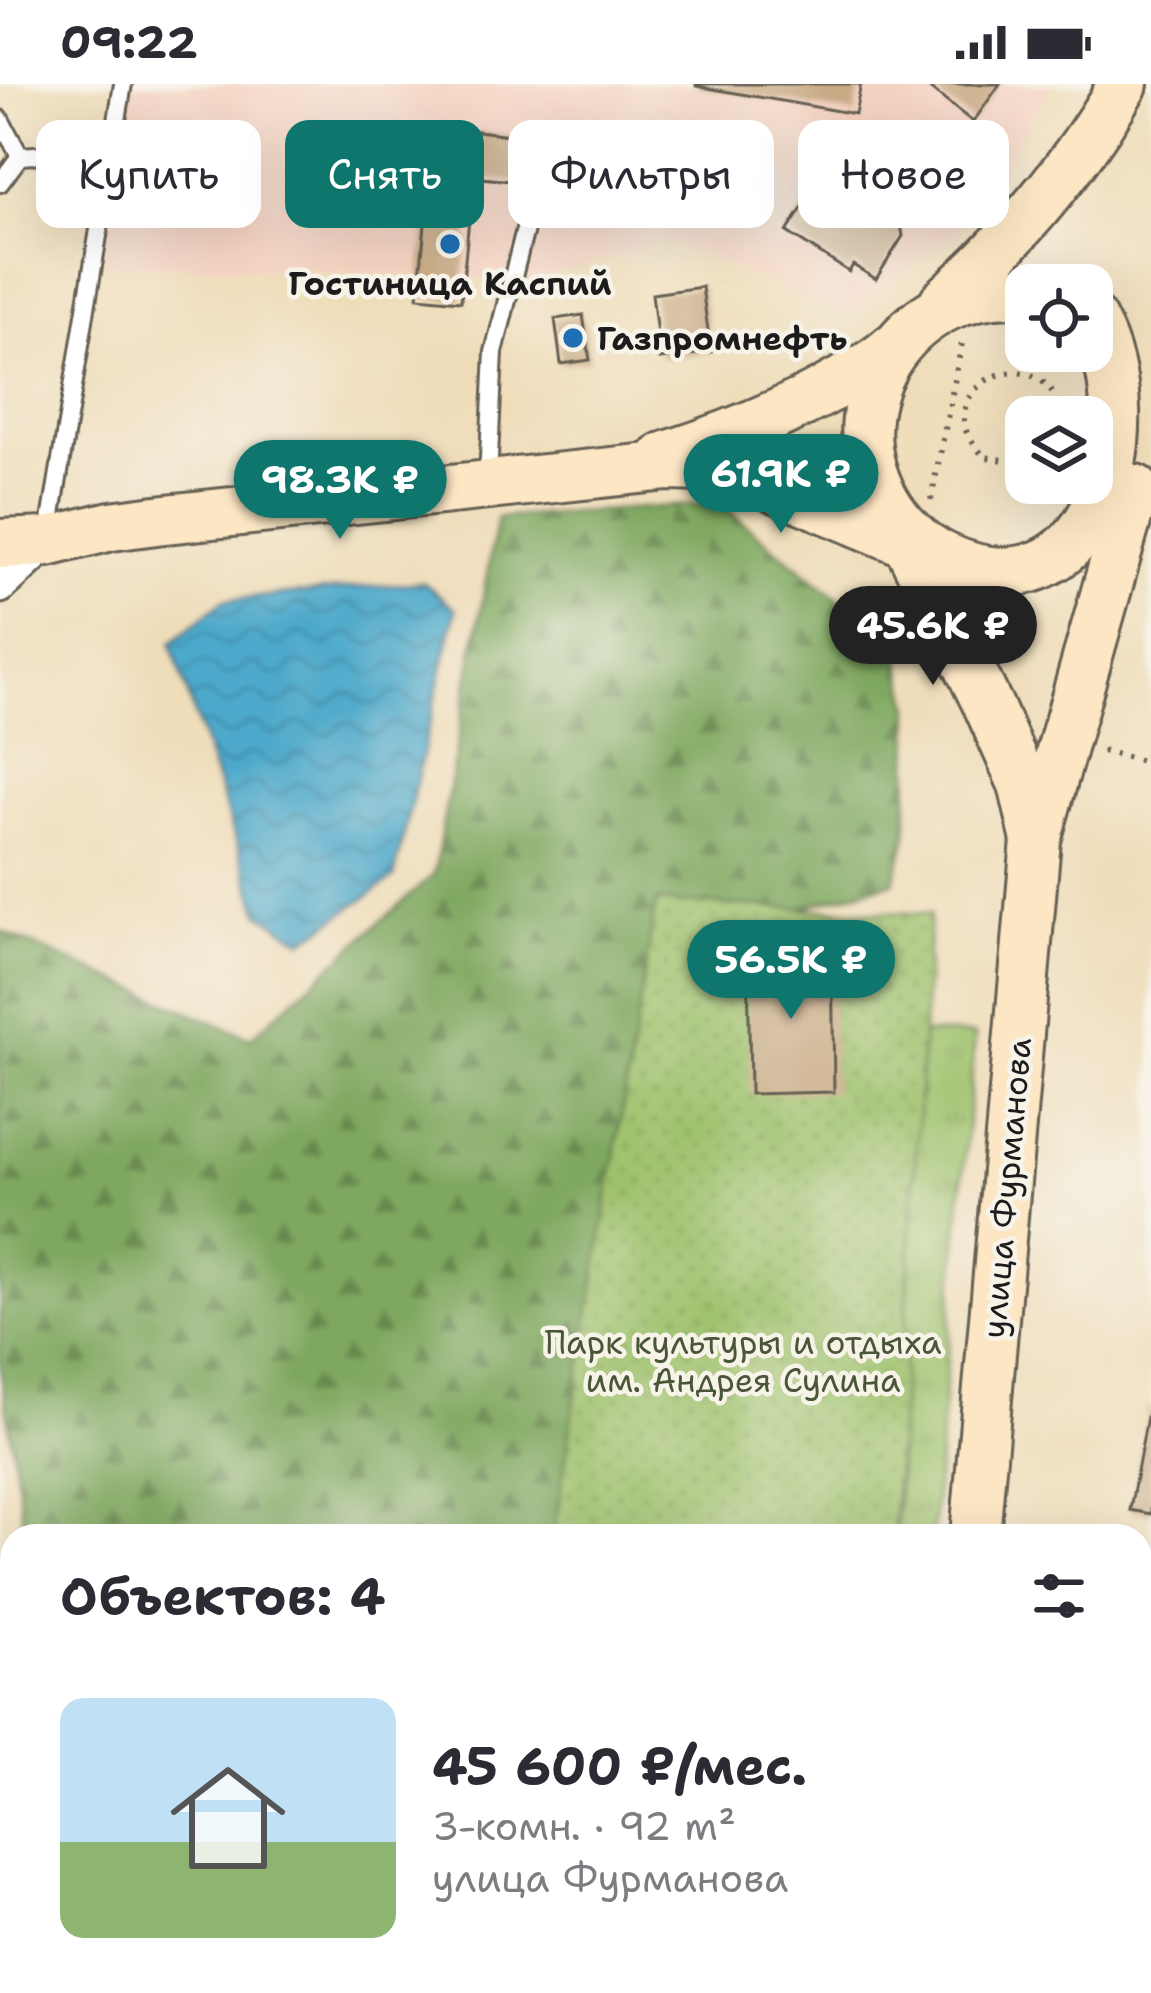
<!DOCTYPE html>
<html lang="ru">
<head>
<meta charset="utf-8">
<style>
  :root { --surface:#fff; --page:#f2f2f3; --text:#2b2b33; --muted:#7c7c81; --accent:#0f766e }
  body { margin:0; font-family:"Shantell Sans",sans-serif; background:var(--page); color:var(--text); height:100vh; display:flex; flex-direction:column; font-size:45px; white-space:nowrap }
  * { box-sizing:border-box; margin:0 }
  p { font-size:39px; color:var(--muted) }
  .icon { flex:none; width:66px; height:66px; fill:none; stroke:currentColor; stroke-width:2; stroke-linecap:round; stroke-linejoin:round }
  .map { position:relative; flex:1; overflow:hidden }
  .side { position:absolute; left:0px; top:1440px; width:1152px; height:471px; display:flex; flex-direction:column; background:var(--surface); border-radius:36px 36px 0 0; box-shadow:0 12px 48px #0002 }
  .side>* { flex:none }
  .guide { position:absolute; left:36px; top:36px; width:1080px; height:108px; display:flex; gap:24px }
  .fabs { position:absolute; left:1005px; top:180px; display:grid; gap:24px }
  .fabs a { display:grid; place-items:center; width:108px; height:108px; border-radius:24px; background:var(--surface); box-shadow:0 12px 48px #0002; font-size:60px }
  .price { position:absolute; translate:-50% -102px; padding:0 27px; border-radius:42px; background:var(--accent); color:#fff; font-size:39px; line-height:78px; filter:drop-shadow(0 3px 6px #0008) }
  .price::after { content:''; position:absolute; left:50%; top:72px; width:36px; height:27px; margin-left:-18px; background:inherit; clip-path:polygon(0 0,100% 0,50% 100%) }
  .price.selected { background:#222; color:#fff }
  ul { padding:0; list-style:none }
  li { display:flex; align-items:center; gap:36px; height:300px; padding:0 60px }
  li span { display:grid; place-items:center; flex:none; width:336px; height:240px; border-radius:24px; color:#555 }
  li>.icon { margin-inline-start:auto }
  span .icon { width:144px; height:144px; fill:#fffc; stroke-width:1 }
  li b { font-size:51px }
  h2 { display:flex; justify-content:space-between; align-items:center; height:144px; padding:0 60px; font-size:51px }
  .chip { padding:0 42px; border-radius:24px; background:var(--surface); box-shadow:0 12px 48px #0002; font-size:42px; line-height:108px }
  .chip.selected { background:var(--accent); color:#fff }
  .status { display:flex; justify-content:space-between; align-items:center; height:84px; padding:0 60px; background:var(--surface); direction:ltr }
  .status svg { height:33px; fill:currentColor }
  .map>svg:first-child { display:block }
  .built { fill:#f5d3c2 }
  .grass { fill:url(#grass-tufts); stroke:#5c6e44; stroke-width:3 }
  .forest { fill:url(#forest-firs); stroke:#4d623e; stroke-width:3 }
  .park { fill:url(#park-dots); stroke:#5c6e44; stroke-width:3 }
  .garden { fill:#9dc16b; stroke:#5c6e44; stroke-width:3 }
  .water { fill:url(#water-waves); stroke:#346274; stroke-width:3 }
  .building { fill:#c9ab86 }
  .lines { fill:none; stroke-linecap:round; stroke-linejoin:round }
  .lane-casing { stroke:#666053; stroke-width:22 }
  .street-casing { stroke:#666053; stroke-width:39 }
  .secondary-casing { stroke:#666053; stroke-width:54 }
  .path { stroke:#666053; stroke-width:6; stroke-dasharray:3 9; stroke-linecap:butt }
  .lane { stroke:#fff; stroke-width:16 }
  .street { stroke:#fff; stroke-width:33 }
  .secondary { stroke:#fce6c4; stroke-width:48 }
  .poi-dot { fill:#1f6fb2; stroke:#f7f3e8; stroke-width:4.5 }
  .labels { text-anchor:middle; stroke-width:9; stroke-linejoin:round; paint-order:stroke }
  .poi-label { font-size:33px; font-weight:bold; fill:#1c1c1c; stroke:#f7f3e8 }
  .street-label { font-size:33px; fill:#1c1c1c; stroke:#f7f3e8 }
  .park-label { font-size:33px; fill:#495638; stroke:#f7f3e8 }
</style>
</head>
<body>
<div class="status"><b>09:22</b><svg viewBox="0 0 49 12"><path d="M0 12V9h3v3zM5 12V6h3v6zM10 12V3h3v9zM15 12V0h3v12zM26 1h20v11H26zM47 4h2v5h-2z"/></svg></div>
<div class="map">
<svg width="1151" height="1909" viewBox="0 0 1151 1909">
  <defs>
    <pattern id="grass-tufts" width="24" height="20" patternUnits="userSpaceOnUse" patternTransform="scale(3)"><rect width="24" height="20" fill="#9dc16b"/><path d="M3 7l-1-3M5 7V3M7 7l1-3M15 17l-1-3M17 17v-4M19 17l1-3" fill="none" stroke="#87a55c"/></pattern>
    <pattern id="forest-firs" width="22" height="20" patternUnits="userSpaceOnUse" patternTransform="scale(3)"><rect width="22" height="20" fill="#7ea75f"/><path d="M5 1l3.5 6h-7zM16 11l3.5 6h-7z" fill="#66874e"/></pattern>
    <pattern id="park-dots" width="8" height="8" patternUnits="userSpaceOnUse" patternTransform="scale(3)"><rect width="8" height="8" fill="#9dc16b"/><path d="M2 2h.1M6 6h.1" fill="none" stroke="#87a55c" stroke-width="1.8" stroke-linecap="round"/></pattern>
    <pattern id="water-waves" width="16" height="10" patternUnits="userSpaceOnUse" patternTransform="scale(3)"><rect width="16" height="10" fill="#4da9cb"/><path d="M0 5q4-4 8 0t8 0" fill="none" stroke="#3f89a4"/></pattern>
  </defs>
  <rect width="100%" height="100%" fill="#f7f3e8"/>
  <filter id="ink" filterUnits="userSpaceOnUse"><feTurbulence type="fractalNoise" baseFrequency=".00833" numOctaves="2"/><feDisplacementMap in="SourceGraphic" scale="24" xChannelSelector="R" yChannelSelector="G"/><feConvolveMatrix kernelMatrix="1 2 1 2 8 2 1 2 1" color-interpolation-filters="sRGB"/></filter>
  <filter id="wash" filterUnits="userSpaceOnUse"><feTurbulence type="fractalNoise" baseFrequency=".004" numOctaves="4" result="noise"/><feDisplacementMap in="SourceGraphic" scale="48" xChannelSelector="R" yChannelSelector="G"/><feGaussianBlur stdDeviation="2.7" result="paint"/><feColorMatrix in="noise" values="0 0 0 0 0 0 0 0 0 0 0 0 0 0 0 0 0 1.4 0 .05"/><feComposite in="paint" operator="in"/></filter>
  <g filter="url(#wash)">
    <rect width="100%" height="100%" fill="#efddba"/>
    <polygon class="built" points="123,0 1053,0 968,139 849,231 664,157 536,196 103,179 112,66"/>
    <polygon class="grass" points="915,949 975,951 932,1452 896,1452"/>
    <g class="forest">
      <polygon points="719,419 897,562 911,623 907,752 894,798 716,847 617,1452 25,1452 0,1281 0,847 250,954 434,790 497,434"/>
      <polygon points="12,1788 12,1899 538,1899 537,1909 0,1909 0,1815"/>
    </g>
    <g class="park">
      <polygon points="656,818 930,830 893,1452 553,1452"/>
      <polygon points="494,1899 869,1899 868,1909 494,1909"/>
    </g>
    <path class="garden" d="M 0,1468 C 19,1504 17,1614 0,1652 Z"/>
    <polygon class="water" points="423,498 456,525 394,794 303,857 260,829 171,559 224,516"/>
    <g id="blocks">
      <g class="building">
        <polygon points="696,0 861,0 855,30 696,2"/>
        <polygon points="924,0 1000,0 973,38"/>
        <polygon points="428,41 526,53 521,98 471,93 469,112 433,108 435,88 423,87"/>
        <polygon points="819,97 869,129 885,105 895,111 903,152 876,195 853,181 849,188 787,148"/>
        <polygon points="428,110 471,114 461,217 418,213"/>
        <polygon points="702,203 711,268 660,275 652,210"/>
        <polygon points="583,231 590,276 561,280 555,235"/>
        <polygon points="832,866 834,1008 750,1010 748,867"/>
        <polygon points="1149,1322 1151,1322 1151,1430 1130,1426"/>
        <polygon points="1149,1475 1151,1475 1151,1762 1140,1760 1140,1521"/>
        <polygon points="1072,1899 1114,1899 1138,1904 1137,1909 1070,1909"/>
      </g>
    </g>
  </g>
  <g filter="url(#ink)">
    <use href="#blocks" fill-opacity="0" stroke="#666053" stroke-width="3"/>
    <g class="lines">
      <defs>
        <g id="lane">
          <polyline points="0,35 20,72 112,66"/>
          <polyline points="0,99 20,72"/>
          <polyline points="488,395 494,268 545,66"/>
          <polyline points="49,449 123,0"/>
          <polyline points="1140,1778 1151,1780"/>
        </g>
        <polyline id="street" points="0,502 47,458"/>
        <g id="secondary">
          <path d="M 1026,209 C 912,197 827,314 885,417 C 898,440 919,461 944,473 C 1096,544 1151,343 1092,236"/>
          <path d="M 944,218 C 1013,155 1077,82 1123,0"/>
          <path d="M 664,373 C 727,353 789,328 846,295 C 863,286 879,277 893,264"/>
          <polyline points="903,449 989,623 1023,700 1035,752"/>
          <polyline points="0,460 47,458 111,442 156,436 668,382 706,383 738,388 947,475"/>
          <polyline points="975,1452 1036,756 1135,405"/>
          <polyline points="943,1909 944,1899"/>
        </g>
      </defs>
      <use href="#lane" class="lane-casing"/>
      <use href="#street" class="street-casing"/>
      <use href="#secondary" class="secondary-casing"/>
      <g class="path">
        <path d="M 1026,379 L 984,373 C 979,366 971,357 967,349 C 948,302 1019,265 1051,306 C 1056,313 1058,325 1060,333"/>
        <polyline points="931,416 962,259"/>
        <polyline points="1102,667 1151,679"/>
      </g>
      <use href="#lane" class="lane"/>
      <use href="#street" class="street"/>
      <use href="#secondary" class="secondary"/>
    </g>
  </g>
  <g class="poi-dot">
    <circle cx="450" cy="160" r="12"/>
    <circle cx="573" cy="254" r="12"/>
  </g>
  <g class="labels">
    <g class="poi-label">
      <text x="450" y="211">Гостиница Каспий</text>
      <text x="597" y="266" text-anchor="start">Газпромнефть</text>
    </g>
    <g class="street-label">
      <text transform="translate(1006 1104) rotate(-85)" y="12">улица Фурманова</text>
    </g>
    <g class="park-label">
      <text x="743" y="1270">Парк культуры и отдыха<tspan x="743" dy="38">им. Андрея Сулина</tspan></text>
    </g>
  </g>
</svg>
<div class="fabs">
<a><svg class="icon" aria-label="locate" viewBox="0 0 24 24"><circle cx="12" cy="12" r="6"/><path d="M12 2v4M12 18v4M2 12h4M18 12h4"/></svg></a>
<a><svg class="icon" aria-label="layers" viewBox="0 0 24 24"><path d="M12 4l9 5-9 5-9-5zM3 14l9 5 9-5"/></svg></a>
</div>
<b class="price" style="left:781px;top:452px">61.9K ₽</b>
<b class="price" style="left:340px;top:458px">98.3K ₽</b>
<b class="price selected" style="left:933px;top:604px">45.6K ₽</b>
<b class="price" style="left:791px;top:938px">56.5K ₽</b>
<div class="guide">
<a class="chip">Купить</a>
<a class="chip selected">Снять</a>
<a class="chip">Фильтры</a>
<a class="chip">Новое</a>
</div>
<section class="side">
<h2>Объектов: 4<svg class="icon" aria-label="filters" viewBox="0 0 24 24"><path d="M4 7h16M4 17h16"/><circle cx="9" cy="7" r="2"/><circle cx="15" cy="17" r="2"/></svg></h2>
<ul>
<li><span style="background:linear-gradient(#bfe0f5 60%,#8fb573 0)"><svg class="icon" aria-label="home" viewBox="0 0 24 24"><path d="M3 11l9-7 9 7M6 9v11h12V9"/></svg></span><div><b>45 600 ₽/мес.</b><p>3-комн. · 92 m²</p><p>улица Фурманова</p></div></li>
</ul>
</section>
</div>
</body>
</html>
